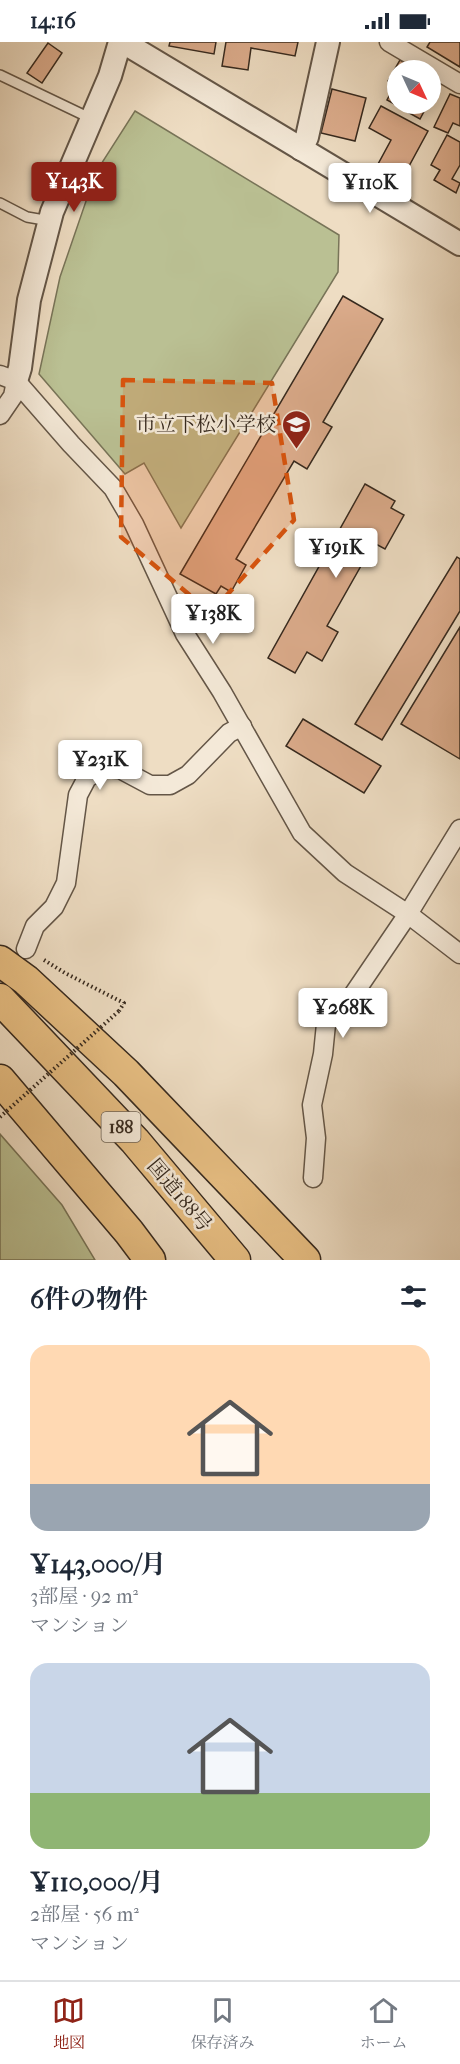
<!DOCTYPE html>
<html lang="ja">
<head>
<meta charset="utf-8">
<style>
  :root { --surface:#fff; --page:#f6f6f7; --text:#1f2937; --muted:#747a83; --line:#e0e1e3; --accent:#8f2418 }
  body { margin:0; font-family:"IM FELL French Canon","Noto Serif JP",serif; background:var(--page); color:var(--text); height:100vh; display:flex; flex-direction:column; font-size:22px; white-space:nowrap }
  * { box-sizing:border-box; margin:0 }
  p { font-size:20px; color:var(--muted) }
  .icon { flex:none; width:33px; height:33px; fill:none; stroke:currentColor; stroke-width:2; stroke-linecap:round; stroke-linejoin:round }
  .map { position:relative; height:1218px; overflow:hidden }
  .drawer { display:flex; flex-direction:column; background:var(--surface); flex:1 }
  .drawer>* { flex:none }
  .needle { width:39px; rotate:134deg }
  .buttons { position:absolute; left:387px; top:18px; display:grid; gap:12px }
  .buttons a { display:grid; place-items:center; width:54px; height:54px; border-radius:50%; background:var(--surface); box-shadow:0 3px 15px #0003; font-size:30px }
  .price { position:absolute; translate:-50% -51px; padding:0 14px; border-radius:6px; background:#fff; color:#222; font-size:20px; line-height:39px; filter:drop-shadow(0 2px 3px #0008) }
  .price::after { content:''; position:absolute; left:50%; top:36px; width:18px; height:14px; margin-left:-9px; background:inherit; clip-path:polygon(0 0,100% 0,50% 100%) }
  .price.on { background:var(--accent); color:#fff }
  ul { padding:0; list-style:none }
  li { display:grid; align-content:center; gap:12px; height:318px; padding:0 30px }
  li span { display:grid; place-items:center; height:186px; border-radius:18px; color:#555 }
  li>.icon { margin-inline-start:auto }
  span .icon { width:108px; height:108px; fill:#fffc; stroke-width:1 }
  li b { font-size:26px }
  h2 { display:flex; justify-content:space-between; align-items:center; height:72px; padding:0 30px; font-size:26px }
  .status { display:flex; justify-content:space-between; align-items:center; height:42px; padding:0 30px; background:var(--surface); direction:ltr }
  .status svg { height:16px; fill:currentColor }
  .tab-bar { display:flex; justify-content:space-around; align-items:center; height:84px; border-top:2px solid var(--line); background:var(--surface); font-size:16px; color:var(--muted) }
  .tab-bar a { display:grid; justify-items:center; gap:3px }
  .tab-bar .on { color:var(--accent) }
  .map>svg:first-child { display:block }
  .green { fill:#bac093; stroke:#787458; stroke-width:1.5 }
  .building { fill:#dcac8c; stroke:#36291e; stroke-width:1.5 }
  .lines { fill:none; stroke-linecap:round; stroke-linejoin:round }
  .service-casing { stroke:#645647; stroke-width:12 }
  .minor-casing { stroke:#645647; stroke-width:21 }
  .tertiary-casing { stroke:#645647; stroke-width:26 }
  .trunk-casing { stroke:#36291e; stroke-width:33 }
  .path { stroke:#36291e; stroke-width:4; stroke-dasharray:1.5 3; stroke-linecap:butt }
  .service { stroke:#f4e9d8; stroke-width:9 }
  .minor { stroke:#f4e9d8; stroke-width:18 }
  .tertiary { stroke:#f4e9d8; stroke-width:22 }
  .trunk { stroke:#e7be82; stroke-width:30 }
  .path-bridge { stroke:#36291e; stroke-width:4; stroke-dasharray:1.5 3; stroke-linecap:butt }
  .marked { fill:#d6540e; fill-opacity:0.2; stroke:#d6540e; stroke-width:4.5; stroke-dasharray:12 8; stroke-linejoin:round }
  .labels { text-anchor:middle; stroke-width:5; stroke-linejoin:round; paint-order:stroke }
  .shield { fill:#f4e9d8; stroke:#6f6356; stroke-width:1.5 }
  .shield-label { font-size:18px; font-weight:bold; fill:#36291e }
  .poi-label { font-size:20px; fill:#36291e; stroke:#f4e9d8; text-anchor:end }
  .street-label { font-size:20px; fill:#36291e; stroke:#f4e9d8 }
</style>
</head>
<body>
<div class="status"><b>14:16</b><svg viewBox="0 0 49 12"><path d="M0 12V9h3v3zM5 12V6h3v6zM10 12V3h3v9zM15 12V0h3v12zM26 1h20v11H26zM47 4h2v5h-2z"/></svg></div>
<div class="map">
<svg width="460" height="1218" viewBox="0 0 460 1218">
  <rect width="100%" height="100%" fill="#eeddc3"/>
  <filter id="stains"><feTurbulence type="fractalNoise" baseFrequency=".00333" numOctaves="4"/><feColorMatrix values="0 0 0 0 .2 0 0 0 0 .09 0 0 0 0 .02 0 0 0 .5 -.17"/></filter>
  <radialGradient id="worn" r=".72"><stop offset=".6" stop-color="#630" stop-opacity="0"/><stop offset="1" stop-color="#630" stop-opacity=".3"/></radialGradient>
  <g class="green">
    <polygon points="135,69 339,193 338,230 181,486 144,421 125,432 39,332 60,235 96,130"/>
    <polygon points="0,1092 62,1163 95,1218 0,1218"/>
  </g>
  <g class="building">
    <polygon points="170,0 216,0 214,12 169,4"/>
    <polygon points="226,0 298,0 295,14 251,6 248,28 222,24"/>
    <polygon points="430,0 460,0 460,25 427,5"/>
    <polygon points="48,1 62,11 42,41 27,31"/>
    <polygon points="400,18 419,28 398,28 398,64 387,58 395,43 388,39"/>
    <polygon points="430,33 441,39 430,58"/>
    <polygon points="332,47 366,56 355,99 321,91"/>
    <polygon points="450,52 460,56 460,84 453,81 448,91 434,85"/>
    <polygon points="405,62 428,62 420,77 402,67"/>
    <polygon points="381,64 428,89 402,137 377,124 391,98 369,86"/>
    <polygon points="447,93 460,100 460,123 452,137 460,141 456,151 434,138 440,128 431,123"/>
    <polygon points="343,254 383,277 323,380 332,385 307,427 294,419 236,517 246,523 231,550 221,544 216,552 180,532"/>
    <polygon points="365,442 395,459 391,466 404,473 385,507 374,501 327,584 338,590 322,619 307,610 295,631 268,616"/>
    <polygon points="457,515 460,517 460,569 382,698 355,682"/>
    <polygon points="460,585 460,717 401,682"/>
    <polygon points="303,677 381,724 364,751 286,704"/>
  </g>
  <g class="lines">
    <defs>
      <g id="service">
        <polyline points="0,33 92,77"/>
        <polyline points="0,161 27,175 50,179"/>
      </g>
      <g id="minor">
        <polyline points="389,0 460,42"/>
        <polyline points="0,333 16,339 71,402 113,446 134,482 185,592 222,650 302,791 345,831 408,872 460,912"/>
        <polyline points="0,373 13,354 16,339"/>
        <polyline points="26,907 35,884 54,865 66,841 78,753 87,736 104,726 120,727 150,743 170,743 188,733 229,691 242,684"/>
        <polyline points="313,1136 316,1096 312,1063 323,1012 326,982 351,956 408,872 460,787"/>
      </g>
      <g id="tertiary">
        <polyline points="123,0 460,202"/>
        <polyline points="301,107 307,95 328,0"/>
        <polyline points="16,339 20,326 29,258 52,170 110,34 120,0"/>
      </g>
      <g id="trunk">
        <polyline points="0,919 26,938 126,1031 305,1218"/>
        <polyline points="0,957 135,1099 235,1218"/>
        <polyline points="0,1038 129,1190 150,1218"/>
      </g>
    </defs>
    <use href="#service" class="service-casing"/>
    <use href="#minor" class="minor-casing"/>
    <use href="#tertiary" class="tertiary-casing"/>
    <use href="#trunk" class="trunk-casing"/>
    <polyline class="path" points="44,918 65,931 124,961 119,969"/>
    <use href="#service" class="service"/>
    <use href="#minor" class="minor"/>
    <use href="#tertiary" class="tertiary"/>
    <use href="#trunk" class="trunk"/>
    <polyline class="path-bridge" points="0,1075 119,969"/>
  </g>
  <path class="marked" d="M 123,338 L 272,341 L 294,478 L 211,571 L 121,495 Z"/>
  <defs>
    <symbol id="school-pin" viewBox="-11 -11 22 30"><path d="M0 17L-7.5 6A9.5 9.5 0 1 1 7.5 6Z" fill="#8f2418" stroke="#f4e9d8"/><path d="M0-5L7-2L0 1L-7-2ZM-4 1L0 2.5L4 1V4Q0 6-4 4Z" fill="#fff"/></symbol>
  </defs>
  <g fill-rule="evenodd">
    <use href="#school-pin" x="280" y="366" width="33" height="45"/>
  </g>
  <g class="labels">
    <rect class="shield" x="101.5" y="1070" width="39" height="30" rx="4.5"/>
    <g class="shield-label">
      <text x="121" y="1091">188</text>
    </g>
    <g class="poi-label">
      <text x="276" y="389">市立下松小学校</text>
    </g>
    <g class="street-label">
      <text transform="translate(180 1153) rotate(50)" y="7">国道188号</text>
    </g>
  </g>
  <rect width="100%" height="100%" filter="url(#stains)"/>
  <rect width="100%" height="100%" fill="url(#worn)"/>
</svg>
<div class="buttons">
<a><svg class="needle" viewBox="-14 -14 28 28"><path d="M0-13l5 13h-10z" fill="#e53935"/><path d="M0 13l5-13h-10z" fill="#747a83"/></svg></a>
</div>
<b class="price on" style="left:74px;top:171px">¥143K</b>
<b class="price" style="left:370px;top:172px">¥110K</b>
<b class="price" style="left:336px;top:537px">¥191K</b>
<b class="price" style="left:213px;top:603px">¥138K</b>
<b class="price" style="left:100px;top:749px">¥231K</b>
<b class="price" style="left:343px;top:997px">¥268K</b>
</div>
<section class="drawer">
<h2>6件の物件<svg class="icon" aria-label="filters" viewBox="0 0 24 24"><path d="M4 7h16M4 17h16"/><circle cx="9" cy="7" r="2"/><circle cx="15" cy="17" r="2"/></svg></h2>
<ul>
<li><span style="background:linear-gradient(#ffd9b3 75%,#9aa5b1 0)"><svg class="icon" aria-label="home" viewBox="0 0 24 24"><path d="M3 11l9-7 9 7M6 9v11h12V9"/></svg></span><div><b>¥143,000/月</b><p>3部屋 · 92 m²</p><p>マンション</p></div></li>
<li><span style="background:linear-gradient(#c9d6e8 70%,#8fb573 0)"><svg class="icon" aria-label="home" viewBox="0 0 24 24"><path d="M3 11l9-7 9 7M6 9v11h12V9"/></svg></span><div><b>¥110,000/月</b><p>2部屋 · 56 m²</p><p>マンション</p></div></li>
</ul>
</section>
<nav class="tab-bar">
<a class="on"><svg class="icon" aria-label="map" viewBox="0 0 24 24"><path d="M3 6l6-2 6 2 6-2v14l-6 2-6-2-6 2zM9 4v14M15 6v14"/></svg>地図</a>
<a><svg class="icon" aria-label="saved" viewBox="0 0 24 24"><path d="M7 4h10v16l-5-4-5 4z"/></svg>保存済み</a>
<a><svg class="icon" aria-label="home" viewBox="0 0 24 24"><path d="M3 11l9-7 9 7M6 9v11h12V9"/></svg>ホーム</a>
</nav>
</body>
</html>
